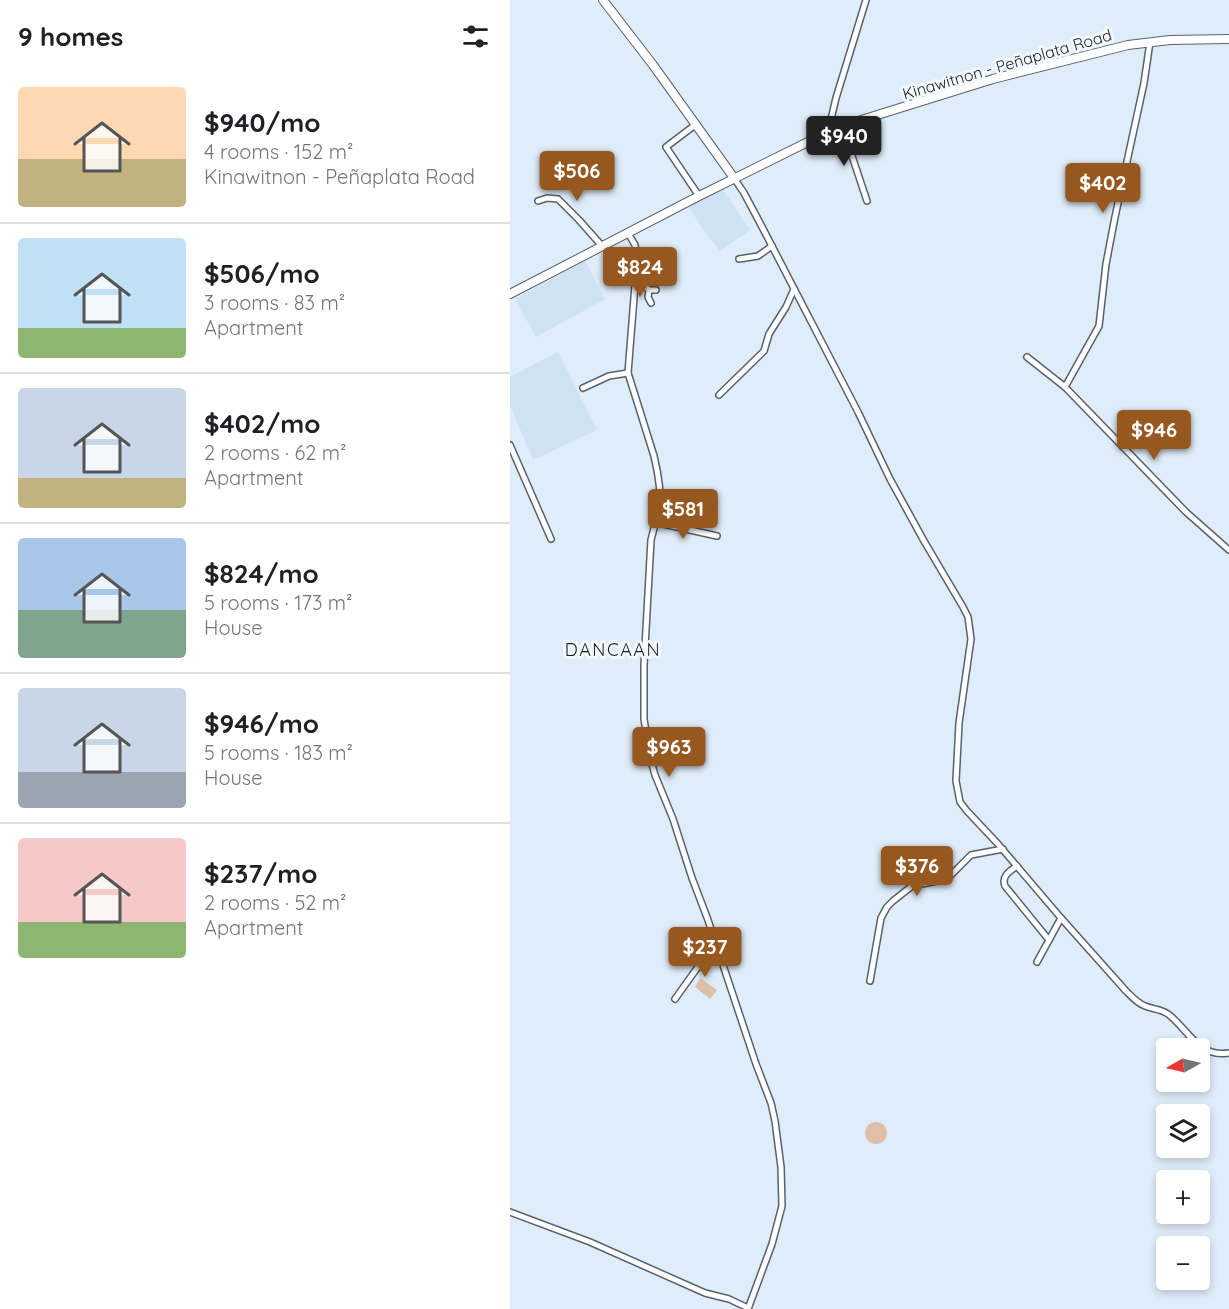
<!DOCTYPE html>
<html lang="en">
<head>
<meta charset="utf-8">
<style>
  :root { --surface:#fff; --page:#f6f6f6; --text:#202124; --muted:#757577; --line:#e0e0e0; --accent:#975820 }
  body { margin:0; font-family:Quicksand,sans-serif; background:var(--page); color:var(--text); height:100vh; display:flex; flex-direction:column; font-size:22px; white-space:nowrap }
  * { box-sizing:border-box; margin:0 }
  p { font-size:20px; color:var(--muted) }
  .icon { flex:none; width:33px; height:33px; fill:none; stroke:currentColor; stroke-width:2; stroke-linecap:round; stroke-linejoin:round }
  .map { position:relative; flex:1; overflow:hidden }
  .details { display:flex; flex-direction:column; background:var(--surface); width:510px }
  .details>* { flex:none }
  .needle { width:39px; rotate:262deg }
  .tools { position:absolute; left:646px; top:1038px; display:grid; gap:12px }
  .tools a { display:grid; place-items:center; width:54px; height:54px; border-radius:6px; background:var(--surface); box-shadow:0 3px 9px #0003; font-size:30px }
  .price { position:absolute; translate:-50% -51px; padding:0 14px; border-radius:6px; background:var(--accent); color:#fff; font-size:20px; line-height:39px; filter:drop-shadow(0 2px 3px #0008) }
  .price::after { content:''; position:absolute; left:50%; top:36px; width:18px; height:14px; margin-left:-9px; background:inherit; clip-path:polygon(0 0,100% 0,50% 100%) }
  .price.current { background:#222; color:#fff }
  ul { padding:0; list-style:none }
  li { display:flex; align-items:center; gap:18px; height:150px; padding:0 18px }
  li+li { border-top:2px solid var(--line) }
  li span { display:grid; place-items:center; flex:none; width:168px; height:120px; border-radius:6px; color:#555 }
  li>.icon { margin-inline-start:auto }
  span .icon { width:72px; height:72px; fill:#fffc; stroke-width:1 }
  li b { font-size:26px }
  h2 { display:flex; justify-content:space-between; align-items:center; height:72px; padding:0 18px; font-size:26px }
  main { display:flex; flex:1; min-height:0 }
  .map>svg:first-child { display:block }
  .built { fill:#cfe2f4 }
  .green { fill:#dec0aa }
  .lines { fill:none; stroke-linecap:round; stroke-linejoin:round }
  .street-casing { stroke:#57626c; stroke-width:8 }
  .secondary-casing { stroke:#57626c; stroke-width:10 }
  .street { stroke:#fff; stroke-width:5 }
  .secondary { stroke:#fff; stroke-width:8 }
  .labels { text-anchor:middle; stroke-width:6; stroke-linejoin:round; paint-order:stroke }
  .street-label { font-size:16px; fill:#191e22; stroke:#f3f9fe }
  .neighbourhood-label { font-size:18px; letter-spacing:1.5px; fill:#191e22; stroke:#f3f9fe }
</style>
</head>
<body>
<main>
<section class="details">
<h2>9 homes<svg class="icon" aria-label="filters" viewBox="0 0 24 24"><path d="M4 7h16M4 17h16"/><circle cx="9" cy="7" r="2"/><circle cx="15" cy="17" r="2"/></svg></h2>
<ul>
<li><span style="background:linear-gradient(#ffd9b3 60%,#c2b280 0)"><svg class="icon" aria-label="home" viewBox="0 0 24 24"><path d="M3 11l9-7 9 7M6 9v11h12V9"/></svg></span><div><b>$940/mo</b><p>4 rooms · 152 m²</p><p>Kinawitnon - Peñaplata Road</p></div></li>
<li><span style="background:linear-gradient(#bfe0f5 75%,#8fb573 0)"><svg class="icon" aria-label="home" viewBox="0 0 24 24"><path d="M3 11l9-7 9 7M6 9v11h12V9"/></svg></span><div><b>$506/mo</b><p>3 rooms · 83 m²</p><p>Apartment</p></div></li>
<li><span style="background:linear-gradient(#c9d6e8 75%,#c2b280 0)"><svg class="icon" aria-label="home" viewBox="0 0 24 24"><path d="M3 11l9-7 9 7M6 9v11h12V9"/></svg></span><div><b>$402/mo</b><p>2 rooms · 62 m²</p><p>Apartment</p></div></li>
<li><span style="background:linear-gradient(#a9c7e8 60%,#7fa58c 0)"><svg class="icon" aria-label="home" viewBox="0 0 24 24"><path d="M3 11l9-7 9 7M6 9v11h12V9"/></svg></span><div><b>$824/mo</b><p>5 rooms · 173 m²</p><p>House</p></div></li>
<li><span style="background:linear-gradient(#c9d6e8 70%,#9aa5b1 0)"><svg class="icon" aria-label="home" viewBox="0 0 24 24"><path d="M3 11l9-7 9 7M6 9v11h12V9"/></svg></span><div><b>$946/mo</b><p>5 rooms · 183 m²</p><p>House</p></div></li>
<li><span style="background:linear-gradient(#f6c9c9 70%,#8fb573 0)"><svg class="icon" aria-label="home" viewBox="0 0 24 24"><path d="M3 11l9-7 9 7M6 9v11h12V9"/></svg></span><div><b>$237/mo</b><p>2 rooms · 52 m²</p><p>Apartment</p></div></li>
</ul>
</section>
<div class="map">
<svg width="719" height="1309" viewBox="0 0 719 1309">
  <rect width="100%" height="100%" fill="#dfecf9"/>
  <g class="built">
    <polygon points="212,188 240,230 210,251 192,228 179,207"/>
    <polygon points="75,261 95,299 26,337 5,299"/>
    <polygon points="48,352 87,430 23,460 0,405 0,377"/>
  </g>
  <g class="green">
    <polygon points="190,978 207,990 200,999 185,987"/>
    <circle cx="366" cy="1133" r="11"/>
  </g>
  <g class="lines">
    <defs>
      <g id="street">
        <polyline points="185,125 156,147 189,196"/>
        <polyline points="332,126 357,201"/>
        <polyline points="318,132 326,98 356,0"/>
        <path d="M 224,178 L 234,193 L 250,223 L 348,412 L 380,479 L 414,541 L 453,607 L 458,617 L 461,639 L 449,723 L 446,781 L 450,802 L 457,811 L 488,844 L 551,918 L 616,991 C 622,997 627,1003 635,1006 C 642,1009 651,1009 658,1014 C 678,1029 688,1058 719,1053"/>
        <polyline points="28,201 37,198 48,199 69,220 92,246"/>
        <path d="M 118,233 L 125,245 L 127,260 L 118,373 L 144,456 C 148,472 153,500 148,516 C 145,524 143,531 141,540 L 134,665 L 134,719 L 140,757 L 145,775 L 163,819 L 182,878 L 198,920 L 246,1064 L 261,1103 L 265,1121 L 271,1167 L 272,1206 L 262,1244 L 238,1309"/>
        <polyline points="229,259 248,256 262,246"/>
        <polyline points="126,277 139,290 146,290"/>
        <polyline points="139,290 138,297 141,303"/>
        <polyline points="517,357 555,387 676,512 719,550"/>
        <polyline points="555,387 589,326 596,264 605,217 634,83 640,42"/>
        <polyline points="73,388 99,376 118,373"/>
        <polyline points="209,395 254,351 259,334 276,307 284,289"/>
        <polyline points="0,445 41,539"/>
        <polyline points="144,522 207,536"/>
        <path d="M 507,866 C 500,871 491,876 495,886 L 539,940"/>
        <polyline points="527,962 551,918"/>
        <polyline points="360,981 371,918 377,907 383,901 402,886 437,879 461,855 493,849"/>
        <polyline points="165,999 205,943"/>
        <polyline points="0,1212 80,1242 195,1293 219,1299 238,1308"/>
      </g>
      <g id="secondary">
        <polyline points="93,0 143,65 224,178"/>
        <polyline points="0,294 189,196 318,132 332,126 483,79 618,45 660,40 719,39"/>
      </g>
    </defs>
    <use href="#street" class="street-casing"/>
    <use href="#secondary" class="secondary-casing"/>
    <use href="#street" class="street"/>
    <use href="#secondary" class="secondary"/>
  </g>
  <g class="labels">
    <g class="street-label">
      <text transform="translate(497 64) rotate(-16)" y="6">Kinawitnon - Peñaplata Road</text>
    </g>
    <g class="neighbourhood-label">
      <text x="103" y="656">DANCAAN</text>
    </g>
  </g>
</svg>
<div class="tools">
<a><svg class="needle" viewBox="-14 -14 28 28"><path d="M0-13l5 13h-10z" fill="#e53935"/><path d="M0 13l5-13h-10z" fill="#757577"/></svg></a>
<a><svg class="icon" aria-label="layers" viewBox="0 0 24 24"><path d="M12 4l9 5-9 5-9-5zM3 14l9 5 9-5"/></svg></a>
<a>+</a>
<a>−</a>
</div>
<b class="price current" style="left:334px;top:167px">$940</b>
<b class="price" style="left:67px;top:202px">$506</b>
<b class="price" style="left:593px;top:214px">$402</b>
<b class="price" style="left:130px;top:298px">$824</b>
<b class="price" style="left:644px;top:461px">$946</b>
<b class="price" style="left:173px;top:540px">$581</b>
<b class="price" style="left:159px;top:778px">$963</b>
<b class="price" style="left:407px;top:897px">$376</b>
<b class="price" style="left:195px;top:978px">$237</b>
</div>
</main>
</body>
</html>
